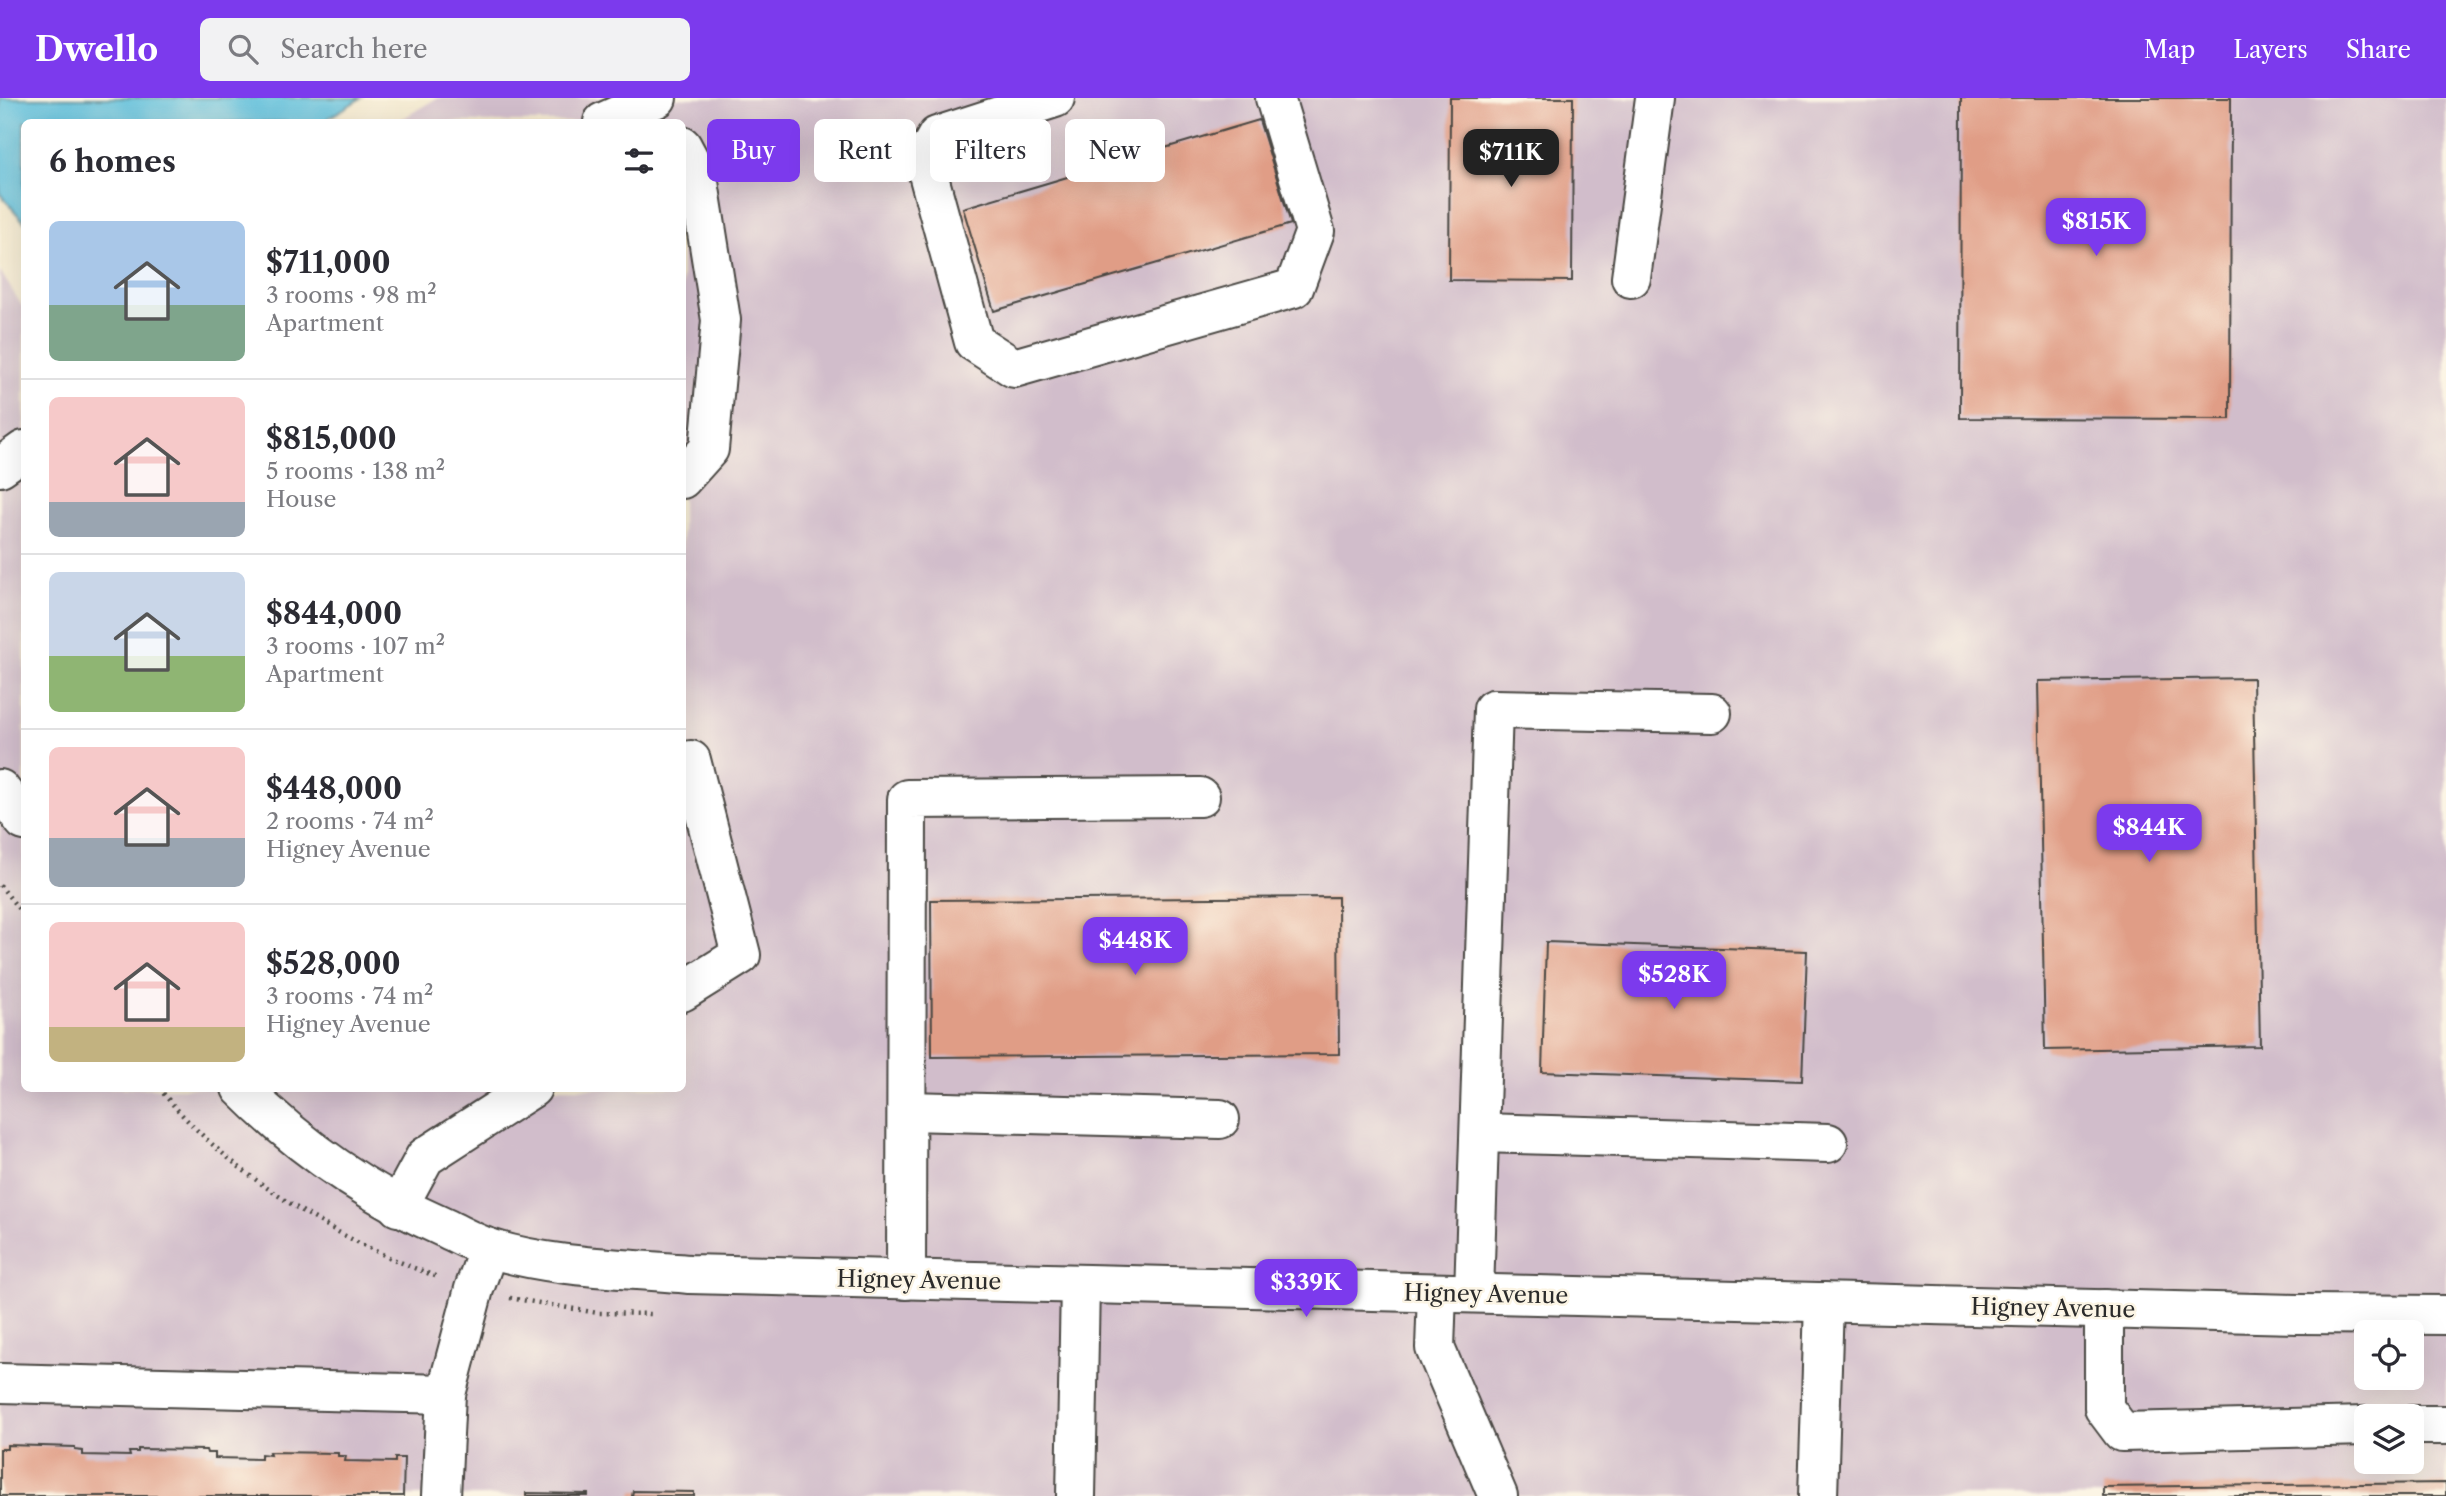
<!DOCTYPE html>
<html lang="en">
<head>
<meta charset="utf-8">
<style>
  :root { --surface:#fff; --page:#f2f2f3; --text:#2b2b33; --muted:#7c7c81; --line:#e1e1e2; --accent:#7c3aed }
  body { margin:0; font-family:"Libre Caslon Text",serif; background:var(--page); color:var(--text); height:100vh; display:flex; flex-direction:column; font-size:26px; white-space:nowrap }
  * { box-sizing:border-box; margin:0 }
  p { font-size:23px; color:var(--muted) }
  .icon { flex:none; width:38px; height:38px; fill:none; stroke:currentColor; stroke-width:2; stroke-linecap:round; stroke-linejoin:round }
  .map { position:relative; flex:1; overflow:hidden }
  .sheet { position:absolute; left:21px; top:21px; width:665px; height:973px; display:flex; flex-direction:column; background:var(--surface); border-radius:10px; box-shadow:0 7px 28px #0002 }
  .sheet>* { flex:none }
  .hud { position:absolute; left:707px; top:21px; width:665px; height:63px; display:flex; gap:14px }
  .controls { position:absolute; left:2354px; top:1222px; display:grid; gap:14px }
  .controls a { display:grid; place-items:center; width:70px; height:70px; border-radius:10px; background:var(--surface); box-shadow:0 7px 28px #0002; font-size:35px }
  .price { position:absolute; translate:-50% -60px; padding:0 16px; border-radius:14px; background:var(--accent); color:#fff; font-size:23px; line-height:46px; filter:drop-shadow(0 2px 4px #0008) }
  .price::after { content:''; position:absolute; left:50%; top:42px; width:21px; height:16px; margin-left:-10px; background:inherit; clip-path:polygon(0 0,100% 0,50% 100%) }
  .price.selected { background:#222; color:#fff }
  ul { padding:0; list-style:none }
  li { display:flex; align-items:center; gap:21px; height:175px; padding:0 28px }
  li+li { border-top:2px solid var(--line) }
  li span { display:grid; place-items:center; flex:none; width:196px; height:140px; border-radius:10px; color:#555 }
  li>.icon { margin-inline-start:auto }
  span .icon { width:84px; height:84px; fill:#fffc; stroke-width:1 }
  li b { font-size:30px }
  h2 { display:flex; justify-content:space-between; align-items:center; height:84px; padding:0 28px; font-size:30px }
  .tag { padding:0 24px; border-radius:10px; background:var(--surface); box-shadow:0 7px 28px #0002; font-size:24px; line-height:63px }
  .tag.selected { background:var(--accent); color:#fff }
  header { display:flex; align-items:center; gap:42px; box-sizing:border-box; height:98px; padding:0 35px; background:var(--accent); color:#fff }
  header strong { font-size:33px }
  nav { display:flex; gap:38px; margin-inline-start:auto; font-size:24px }
  .search { width:490px; height:63px; background:var(--page); display:flex; align-items:center; gap:18px; box-sizing:border-box; padding:0 24px; border-radius:10px; color:var(--muted); font-size:26px }
  .map>svg:first-child { display:block }
  .industrial { fill:#d1bdcb; fill-rule:evenodd }
  .water { fill:#5fc0dd; stroke:#457684; stroke-width:2 }
  .building { fill:#e09d86 }
  .lines { fill:none; stroke-linecap:round; stroke-linejoin:round }
  .minor-casing { stroke:#494743; stroke-width:42 }
  .path { stroke:#494743; stroke-width:4.5; stroke-dasharray:2 5; stroke-linecap:butt }
  .minor { stroke:#fff; stroke-width:38 }
  .labels { text-anchor:middle; stroke-width:5; stroke-linejoin:round; paint-order:stroke }
  .street-label { font-size:23px; fill:#2b2b2b; stroke:#fcf5e5 }
</style>
</head>
<body>
<header>
<strong>Dwello</strong>
<div class="search"><svg class="icon" aria-label="search" viewBox="0 0 24 24"><circle cx="10" cy="10" r="6"/><path d="M15 15l6 6"/></svg>Search here</div>
<nav><a>Map</a><a>Layers</a><a>Share</a></nav>
</header>
<div class="map">
<svg width="2446" height="1398" viewBox="0 0 2446 1398">
  <rect width="100%" height="100%" fill="#fcf5e5"/>
  <filter id="ink" filterUnits="userSpaceOnUse"><feTurbulence type="fractalNoise" baseFrequency=".0143" numOctaves="2"/><feDisplacementMap in="SourceGraphic" scale="14" xChannelSelector="R" yChannelSelector="G"/><feConvolveMatrix kernelMatrix="1 2 1 2 8 2 1 2 1" color-interpolation-filters="sRGB"/></filter>
  <filter id="wash" filterUnits="userSpaceOnUse"><feTurbulence type="fractalNoise" baseFrequency=".00686" numOctaves="4" result="noise"/><feDisplacementMap in="SourceGraphic" scale="28" xChannelSelector="R" yChannelSelector="G"/><feGaussianBlur stdDeviation="1.57" result="paint"/><feColorMatrix in="noise" values="0 0 0 0 0 0 0 0 0 0 0 0 0 0 0 0 0 1.4 0 .05"/><feComposite in="paint" operator="in"/></filter>
  <g filter="url(#wash)">
    <rect width="100%" height="100%" fill="#f3e8cd"/>
    <path class="industrial" d="M 437,0 L 2446,0 L 2446,1398 L 0,1398 L 0,173 L 24,211 L 24,990 L 682,990 L 682,24 L 397,24 ZM 2366,1234 L 2412,1234 L 2412,1279 L 2366,1279 ZM 2366,1318 L 2412,1318 L 2412,1363 L 2366,1363 Z"/>
    <polygon class="water" points="0,0 361,0 322,24 24,24 24,124 0,96"/>
    <g id="blocks">
      <g class="building">
        <polygon points="1450,0 1573,0 1572,183 1449,182"/>
        <polygon points="1961,0 2231,0 2230,321 1960,320"/>
        <polygon points="1259,22 1291,126 994,213 963,110"/>
        <polygon points="2253,580 2260,948 2045,952 2038,583"/>
        <polygon points="1338,799 1339,956 932,959 931,802"/>
        <polygon points="1546,844 1807,853 1802,983 1542,974"/>
        <polygon points="7,1347 75,1349 75,1352 83,1353 83,1357 130,1358 129,1354 138,1354 138,1351 206,1352 207,1355 215,1355 215,1360 261,1361 261,1356 270,1357 269,1354 338,1355 338,1358 346,1358 345,1363 395,1364 395,1360 404,1360 403,1398 0,1398 0,1351 7,1351"/>
        <polygon points="2446,1385 2446,1398 2103,1398 2103,1389"/>
        <polygon points="633,1393 694,1394 694,1398 632,1398"/>
        <polygon points="526,1395 588,1396 588,1398 526,1398"/>
      </g>
    </g>
  </g>
  <g filter="url(#ink)">
    <use href="#blocks" fill-opacity="0" stroke="#494743" stroke-width="2"/>
    <g class="lines">
      <defs>
        <g id="minor">
          <polyline points="1055,0 937,38 924,61 974,244 1014,270 1294,190 1315,133 1275,0"/>
          <polyline points="603,24 657,0"/>
          <polyline points="682,48 698,78 721,222 709,351 682,381"/>
          <polyline points="1631,180 1655,0"/>
          <polyline points="0,369 24,352"/>
          <polyline points="0,691 24,723"/>
          <polyline points="682,894 741,857 691,662"/>
          <path d="M 241,990 C 301,1050 368,1096 445,1130 C 460,1137 474,1145 489,1150 C 551,1170 623,1170 689,1176 L 2298,1216 L 2446,1217"/>
          <polyline points="907,1013 1220,1021"/>
          <polyline points="1480,1035 1828,1045"/>
          <polyline points="398,1109 425,1059 532,990"/>
          <polyline points="906,1182 907,701 1200,699"/>
          <polyline points="1437,1195 1435,1250 1498,1398"/>
          <polyline points="1474,1195 1493,611 1712,615"/>
          <polyline points="2104,1211 2104,1310 2122,1334 2366,1328"/>
          <polyline points="0,1285 446,1296"/>
          <polyline points="2412,1327 2446,1327"/>
          <polyline points="441,1398 446,1296 474,1191 489,1150"/>
          <polyline points="1076,1398 1080,1186"/>
          <polyline points="1818,1398 1824,1204"/>
        </g>
      </defs>
      <use href="#minor" class="minor-casing"/>
      <g class="path">
        <polyline points="0,787 24,818"/>
        <path d="M 159,990 C 226,1075 338,1143 438,1179"/>
        <polyline points="510,1200 598,1215 651,1216"/>
      </g>
      <use href="#minor" class="minor"/>
    </g>
  </g>
  <g class="labels">
    <g class="street-label">
      <text transform="translate(919 1182) rotate(1)" y="8">Higney Avenue</text>
      <text transform="translate(1486 1196) rotate(1)" y="8">Higney Avenue</text>
      <text transform="translate(2053 1210) rotate(1)" y="8">Higney Avenue</text>
    </g>
  </g>
</svg>
<div class="controls">
<a><svg class="icon" aria-label="locate" viewBox="0 0 24 24"><circle cx="12" cy="12" r="6"/><path d="M12 2v4M12 18v4M2 12h4M18 12h4"/></svg></a>
<a><svg class="icon" aria-label="layers" viewBox="0 0 24 24"><path d="M12 4l9 5-9 5-9-5zM3 14l9 5 9-5"/></svg></a>
</div>
<b class="price selected" style="left:1511px;top:91px">$711K</b>
<b class="price" style="left:2096px;top:160px">$815K</b>
<b class="price" style="left:2149px;top:766px">$844K</b>
<b class="price" style="left:1135px;top:879px">$448K</b>
<b class="price" style="left:1674px;top:913px">$528K</b>
<b class="price" style="left:1306px;top:1221px">$339K</b>
<div class="hud">
<a class="tag selected">Buy</a>
<a class="tag">Rent</a>
<a class="tag">Filters</a>
<a class="tag">New</a>
</div>
<section class="sheet">
<h2>6 homes<svg class="icon" aria-label="filters" viewBox="0 0 24 24"><path d="M4 7h16M4 17h16"/><circle cx="9" cy="7" r="2"/><circle cx="15" cy="17" r="2"/></svg></h2>
<ul>
<li><span style="background:linear-gradient(#a9c7e8 60%,#7fa58c 0)"><svg class="icon" aria-label="home" viewBox="0 0 24 24"><path d="M3 11l9-7 9 7M6 9v11h12V9"/></svg></span><div><b>$711,000</b><p>3 rooms · 98 m²</p><p>Apartment</p></div></li>
<li><span style="background:linear-gradient(#f6c9c9 75%,#9aa5b1 0)"><svg class="icon" aria-label="home" viewBox="0 0 24 24"><path d="M3 11l9-7 9 7M6 9v11h12V9"/></svg></span><div><b>$815,000</b><p>5 rooms · 138 m²</p><p>House</p></div></li>
<li><span style="background:linear-gradient(#c9d6e8 60%,#8fb573 0)"><svg class="icon" aria-label="home" viewBox="0 0 24 24"><path d="M3 11l9-7 9 7M6 9v11h12V9"/></svg></span><div><b>$844,000</b><p>3 rooms · 107 m²</p><p>Apartment</p></div></li>
<li><span style="background:linear-gradient(#f6c9c9 65%,#9aa5b1 0)"><svg class="icon" aria-label="home" viewBox="0 0 24 24"><path d="M3 11l9-7 9 7M6 9v11h12V9"/></svg></span><div><b>$448,000</b><p>2 rooms · 74 m²</p><p>Higney Avenue</p></div></li>
<li><span style="background:linear-gradient(#f6c9c9 75%,#c2b280 0)"><svg class="icon" aria-label="home" viewBox="0 0 24 24"><path d="M3 11l9-7 9 7M6 9v11h12V9"/></svg></span><div><b>$528,000</b><p>3 rooms · 74 m²</p><p>Higney Avenue</p></div></li>
</ul>
</section>
</div>
</body>
</html>
